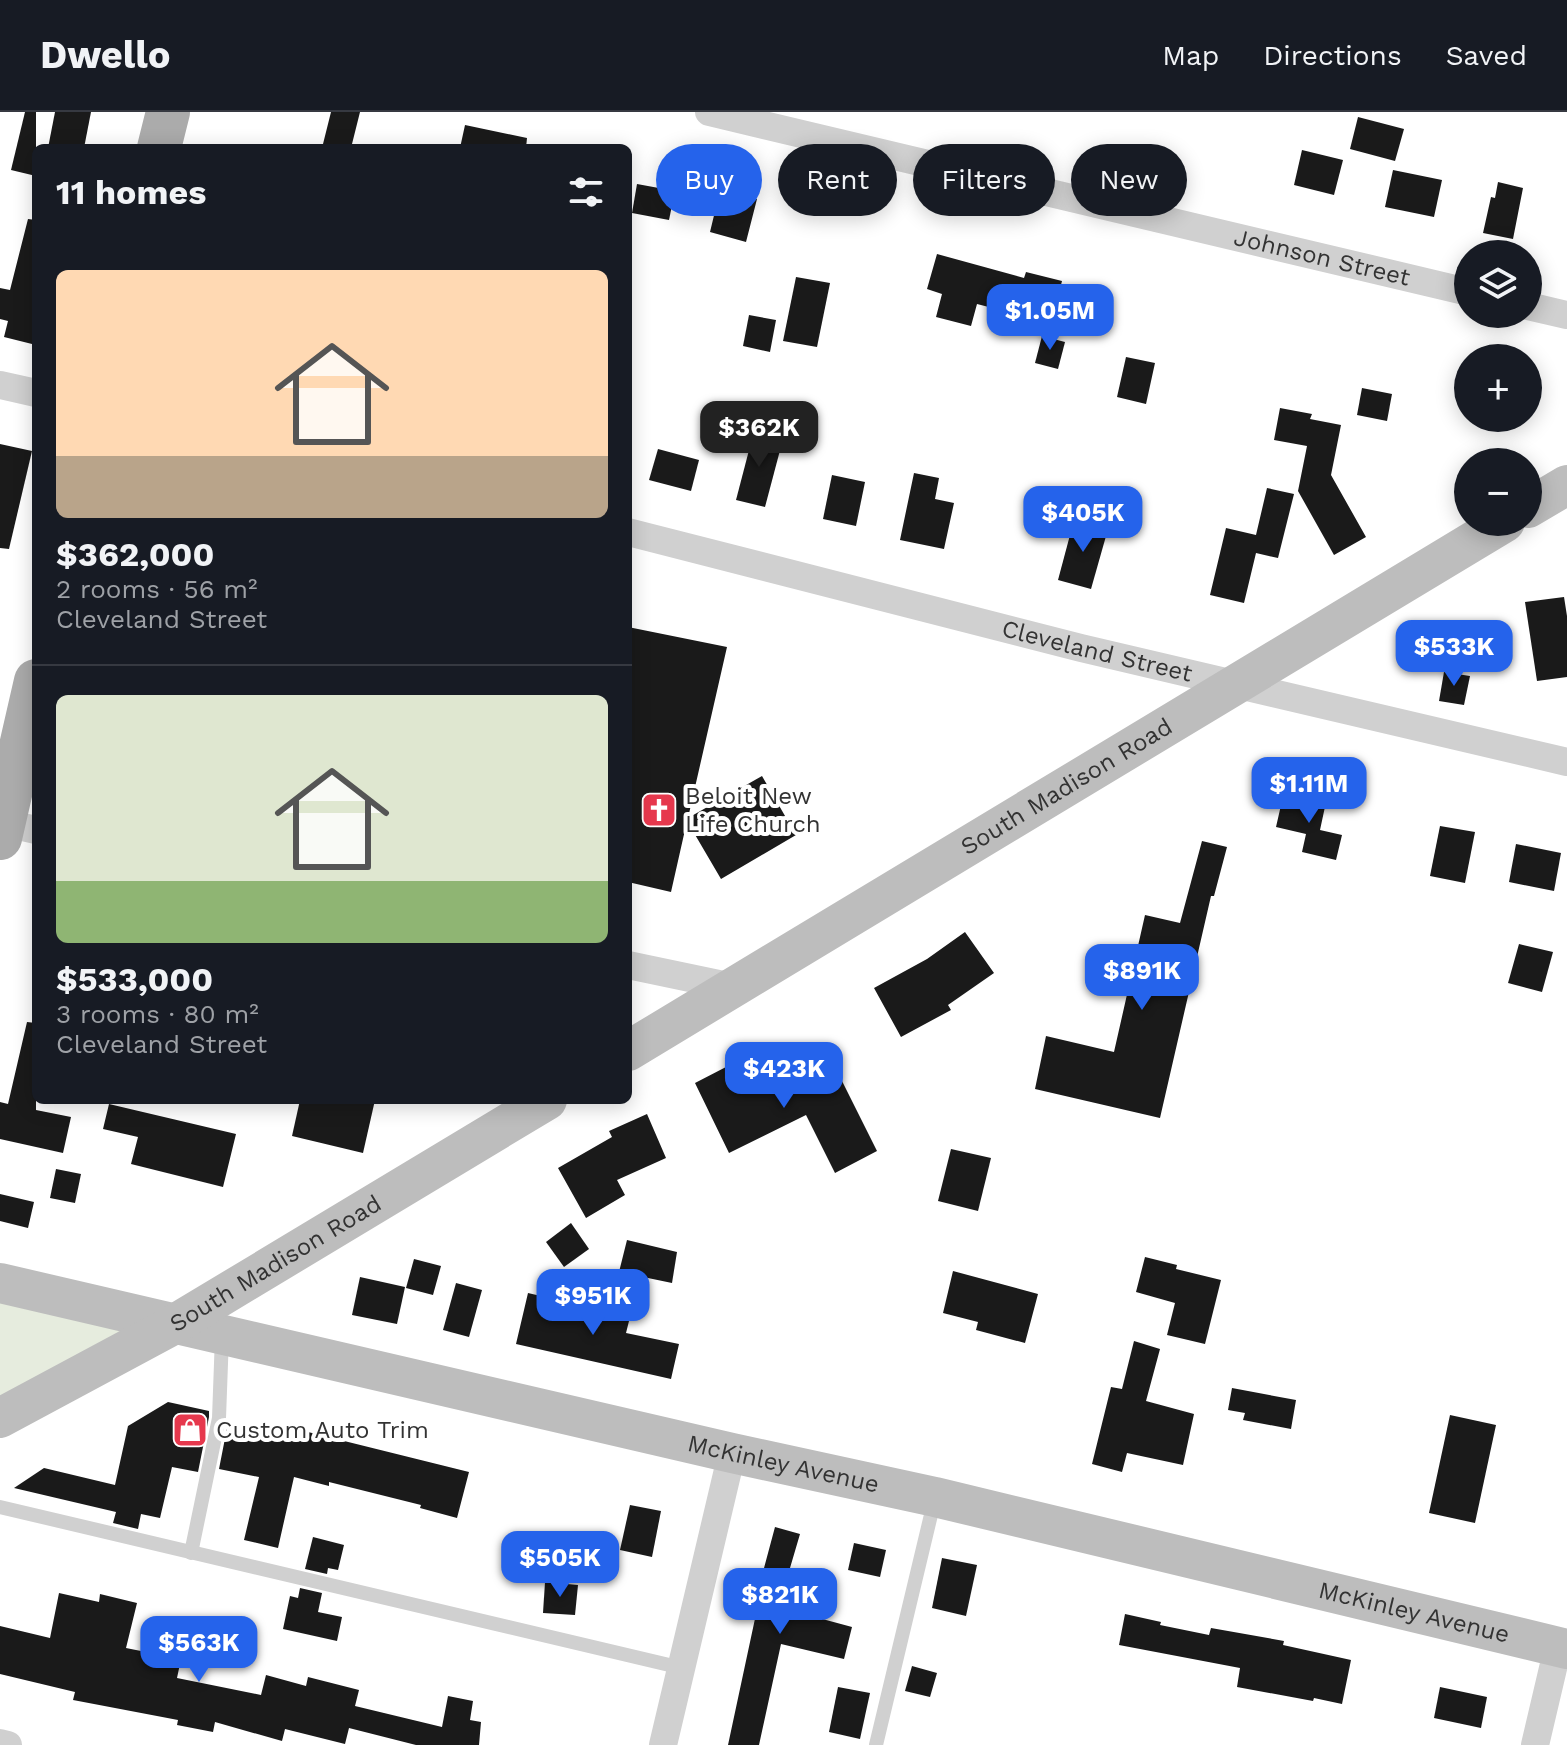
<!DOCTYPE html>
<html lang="en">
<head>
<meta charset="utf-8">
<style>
  :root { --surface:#171b24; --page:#20242c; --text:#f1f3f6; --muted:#9ea1a6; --line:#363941; --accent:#2563eb }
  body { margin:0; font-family:"Work Sans",sans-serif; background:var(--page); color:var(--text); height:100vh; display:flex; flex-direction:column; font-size:30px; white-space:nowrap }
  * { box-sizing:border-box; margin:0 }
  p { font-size:26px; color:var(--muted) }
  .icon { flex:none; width:44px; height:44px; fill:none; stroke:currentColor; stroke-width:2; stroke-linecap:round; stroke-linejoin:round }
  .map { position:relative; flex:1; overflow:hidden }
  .sheet { position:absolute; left:32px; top:32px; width:600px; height:960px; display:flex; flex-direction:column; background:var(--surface); border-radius:12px; box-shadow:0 4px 20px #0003 }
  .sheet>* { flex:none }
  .top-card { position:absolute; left:656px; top:32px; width:760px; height:72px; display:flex; gap:16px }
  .fabs { position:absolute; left:1454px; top:128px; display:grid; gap:16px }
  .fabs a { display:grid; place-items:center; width:88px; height:88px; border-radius:50%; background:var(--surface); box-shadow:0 4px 20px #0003; font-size:40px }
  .price { position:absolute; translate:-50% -68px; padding:0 18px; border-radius:16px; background:var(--accent); color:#fff; font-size:26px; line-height:52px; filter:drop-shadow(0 2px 4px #0008) }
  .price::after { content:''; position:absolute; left:50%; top:48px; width:24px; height:18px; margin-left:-12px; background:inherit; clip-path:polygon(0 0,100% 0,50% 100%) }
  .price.active { background:#222; color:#fff }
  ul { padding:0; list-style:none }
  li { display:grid; align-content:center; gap:16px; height:424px; padding:0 24px }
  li+li { border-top:2px solid var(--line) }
  li span { display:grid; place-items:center; height:248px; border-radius:12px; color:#555 }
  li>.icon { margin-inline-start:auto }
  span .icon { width:144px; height:144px; fill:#fffc; stroke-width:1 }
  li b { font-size:34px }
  h2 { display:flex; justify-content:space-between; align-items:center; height:96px; padding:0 24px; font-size:34px }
  .pill { padding:0 28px; border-radius:36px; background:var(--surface); box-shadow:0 4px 20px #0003; font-size:28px; line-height:72px }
  .pill.active { background:var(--accent); color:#fff }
  header { display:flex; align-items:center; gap:48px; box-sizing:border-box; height:112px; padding:0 40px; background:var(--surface); border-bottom:2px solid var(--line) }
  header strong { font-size:38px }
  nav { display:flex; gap:44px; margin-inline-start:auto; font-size:28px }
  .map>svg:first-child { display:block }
  .green { fill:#e6ecde }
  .building { fill:#1a1a1a }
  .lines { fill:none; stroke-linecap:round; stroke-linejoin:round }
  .lane { stroke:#d0d0d0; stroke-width:14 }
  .street { stroke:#d0d0d0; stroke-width:28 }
  .secondary { stroke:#bdbdbd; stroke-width:40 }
  .primary { stroke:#ababab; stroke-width:44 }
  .labels { text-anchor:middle; stroke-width:8; stroke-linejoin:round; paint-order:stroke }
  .street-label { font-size:24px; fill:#333; stroke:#fff }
  .poi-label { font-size:24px; fill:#333; stroke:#fff; text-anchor:start }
</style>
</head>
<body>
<header>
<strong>Dwello</strong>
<nav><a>Map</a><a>Directions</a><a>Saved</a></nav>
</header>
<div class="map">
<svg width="1567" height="1633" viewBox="0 0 1567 1633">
  <rect width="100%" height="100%" fill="#fff"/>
  <polygon class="green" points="0,1171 175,1212 0,1306"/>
  <g class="building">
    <polygon points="25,0 36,0 36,64 11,58"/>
    <polygon points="55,0 91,0 84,36 48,36"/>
    <polygon points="331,0 360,0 351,36 322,36"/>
    <polygon points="1358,5 1404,17 1395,49 1350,37"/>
    <polygon points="465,13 527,26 526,36 460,36"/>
    <polygon points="1302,38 1343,48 1334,83 1294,73"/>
    <polygon points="1393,58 1442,68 1434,105 1385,95"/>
    <polygon points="1498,70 1523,76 1513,127 1483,121 1491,85 1495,86"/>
    <polygon points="637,72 675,79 669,108 632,101"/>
    <polygon points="730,80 757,87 746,130 710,120 717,91 727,94"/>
    <polygon points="28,107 36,108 36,233 4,225 8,209 0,207 0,176 10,178"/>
    <polygon points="937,142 1024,166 1026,160 1062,169 1051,211 977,192 971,214 936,205 942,182 927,177"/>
    <polygon points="796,165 830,171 817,235 783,229"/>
    <polygon points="749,203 776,208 770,240 743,234"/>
    <polygon points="1042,224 1065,230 1058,257 1035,251"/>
    <polygon points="1126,245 1155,251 1146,292 1117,285"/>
    <polygon points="1362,276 1392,282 1387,309 1357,303"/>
    <polygon points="1280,296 1312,302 1310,307 1341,313 1331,363 1366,425 1334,443 1298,379 1307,334 1274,328"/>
    <polygon points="754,319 783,327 765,395 736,388"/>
    <polygon points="0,332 32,339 9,437 0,436"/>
    <polygon points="658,337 699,348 691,379 649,368"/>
    <polygon points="914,361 939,366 935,387 954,391 944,437 900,428"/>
    <polygon points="832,363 865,370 856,414 823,407"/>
    <polygon points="1267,376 1294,382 1278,446 1256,441 1244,491 1210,483 1226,416 1256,423"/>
    <polygon points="1074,408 1108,417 1091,477 1058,468"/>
    <polygon points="1564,485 1567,504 1567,565 1537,569 1525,490"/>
    <polygon points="628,515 727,535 688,706 762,664 796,723 721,767 687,709 671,780 628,770"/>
    <polygon points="1444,560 1470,564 1464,593 1439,589"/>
    <polygon points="1284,680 1326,690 1320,718 1342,723 1336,748 1302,740 1306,722 1276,715"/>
    <polygon points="1440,714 1475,720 1465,771 1430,764"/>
    <polygon points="1202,729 1227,735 1214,784 1211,784 1160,1006 1035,977 1046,924 1114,940 1145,803 1180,811"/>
    <polygon points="1516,732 1561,741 1554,779 1509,770"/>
    <polygon points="965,820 994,861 948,893 951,898 901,925 874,876 927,847"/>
    <polygon points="1519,832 1553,840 1542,880 1508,871"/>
    <polygon points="27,910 36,911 36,998 71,1005 63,1041 0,1027 0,990 8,992"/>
    <polygon points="757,939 780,985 836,957 877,1039 835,1061 806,1003 729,1041 695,971"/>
    <polygon points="300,988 375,988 363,1041 292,1024"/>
    <polygon points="109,992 236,1022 223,1075 131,1052 138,1025 103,1017"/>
    <polygon points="647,1002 666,1046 617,1068 625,1083 586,1106 558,1056 612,1025 609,1019"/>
    <polygon points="951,1037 991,1046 978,1099 938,1089"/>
    <polygon points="56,1057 81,1062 75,1091 50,1086"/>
    <polygon points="0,1082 34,1090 28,1116 0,1109"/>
    <polygon points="571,1111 589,1137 564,1155 546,1130"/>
    <polygon points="627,1128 677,1140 672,1171 619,1160"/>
    <polygon points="1145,1145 1177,1153 1176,1157 1221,1168 1205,1232 1167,1223 1175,1191 1136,1180"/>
    <polygon points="414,1147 441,1154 433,1183 406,1176"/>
    <polygon points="953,1159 1038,1182 1025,1231 976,1218 978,1210 943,1201"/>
    <polygon points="360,1165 405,1175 397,1212 352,1203"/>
    <polygon points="456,1171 482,1178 469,1225 443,1218"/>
    <polygon points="528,1181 630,1205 626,1221 679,1232 671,1267 516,1232"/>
    <polygon points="1134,1229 1160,1237 1146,1289 1194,1302 1183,1353 1127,1341 1122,1360 1092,1352 1111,1275 1122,1277"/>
    <polygon points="1232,1276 1296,1288 1291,1317 1243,1308 1245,1301 1228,1298"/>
    <polygon points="168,1290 209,1299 209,1305 198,1360 172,1355 160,1406 141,1402 138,1417 113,1411 116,1400 14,1376 44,1356 115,1373 128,1314"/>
    <polygon points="1450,1303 1496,1313 1475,1411 1429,1401"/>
    <polygon points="228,1311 303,1326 304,1319 469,1360 457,1406 420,1396 421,1393 329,1370 329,1374 294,1365 278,1436 244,1428 259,1365 219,1357"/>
    <polygon points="630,1393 661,1399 652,1445 620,1438"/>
    <polygon points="775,1415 800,1422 785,1473 821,1483 815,1505 852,1515 844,1547 781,1532 759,1633 728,1633 756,1502 752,1501"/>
    <polygon points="313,1425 344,1433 338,1458 328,1456 327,1462 305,1457"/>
    <polygon points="854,1431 886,1438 880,1465 848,1458"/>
    <polygon points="942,1446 977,1453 966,1504 932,1496"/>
    <polygon points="545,1470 578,1473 575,1503 543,1501"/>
    <polygon points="300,1476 322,1481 318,1500 342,1505 337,1529 283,1517 290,1484 298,1486"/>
    <polygon points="59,1481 99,1490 100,1482 137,1491 126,1536 181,1547 177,1566 261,1583 266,1563 306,1574 308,1565 359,1578 355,1594 442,1615 448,1584 473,1589 470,1608 481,1610 479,1633 416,1633 349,1616 345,1632 285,1617 282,1629 215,1610 213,1620 177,1613 178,1608 73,1588 75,1580 0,1562 0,1514 50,1526"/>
    <polygon points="1125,1502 1161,1510 1160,1513 1209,1523 1211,1516 1284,1529 1283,1533 1351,1548 1342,1592 1314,1586 1313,1589 1237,1575 1240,1556 1119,1533"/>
    <polygon points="912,1554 937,1561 930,1585 905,1579"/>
    <polygon points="838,1575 870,1581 860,1627 829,1620"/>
    <polygon points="1440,1575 1487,1585 1481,1616 1434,1606"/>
  </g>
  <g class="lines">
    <g class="lane">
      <polyline points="0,1395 682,1556"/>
      <polyline points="191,1441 219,1306 222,1224"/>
      <polyline points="876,1633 935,1386"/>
    </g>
    <g class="street">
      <path id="s1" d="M 709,0 L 1468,180"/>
      <polyline points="1528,194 1567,203"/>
      <polyline points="0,273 36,281"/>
      <path id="s2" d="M 628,420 L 1081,536 L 1567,650"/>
      <polyline points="0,710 36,718"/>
      <polyline points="628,853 733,875"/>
      <polyline points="0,1631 8,1633"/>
      <polyline points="663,1633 732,1341"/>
      <polyline points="1535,1633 1558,1535"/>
    </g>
    <g class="secondary">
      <polyline points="1528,396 1567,373"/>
      <path id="s3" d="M 628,939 L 1505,410"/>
      <path id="s4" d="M 0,1171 L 732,1341 L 935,1385 L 1567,1537"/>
      <path id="s5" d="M 0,1306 L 175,1212 L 547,988"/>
    </g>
    <g class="primary">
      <polyline points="159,36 168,0"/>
      <polyline points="0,726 36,569"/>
    </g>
  </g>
  <defs>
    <symbol id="church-square" viewBox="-11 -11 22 22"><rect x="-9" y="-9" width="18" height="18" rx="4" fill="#e6384d" stroke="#fff"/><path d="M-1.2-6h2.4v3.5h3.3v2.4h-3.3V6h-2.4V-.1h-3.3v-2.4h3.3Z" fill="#fff"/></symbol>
    <symbol id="shop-square" viewBox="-11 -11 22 22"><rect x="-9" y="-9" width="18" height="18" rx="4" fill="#e6384d" stroke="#fff"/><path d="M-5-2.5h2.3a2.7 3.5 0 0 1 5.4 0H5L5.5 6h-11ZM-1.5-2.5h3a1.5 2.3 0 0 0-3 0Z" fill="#fff"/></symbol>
  </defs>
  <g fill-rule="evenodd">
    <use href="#church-square" x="639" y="678" width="40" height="40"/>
    <use href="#shop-square" x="170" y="1298" width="40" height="40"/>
  </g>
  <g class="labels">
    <g class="street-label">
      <text dy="8" stroke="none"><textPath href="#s1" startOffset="630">Johnson Street</textPath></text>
      <text dy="8" stroke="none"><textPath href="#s2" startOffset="484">Cleveland Street</textPath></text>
      <text dy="8" stroke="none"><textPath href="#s3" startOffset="512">South Madison Road</textPath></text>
      <text dy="8" stroke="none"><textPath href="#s5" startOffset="316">South Madison Road</textPath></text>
      <text dy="8" stroke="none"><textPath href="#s4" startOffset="804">McKinley Avenue</textPath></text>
      <text dy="8" stroke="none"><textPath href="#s4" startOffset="1452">McKinley Avenue</textPath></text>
    </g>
    <g class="poi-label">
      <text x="685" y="692">Beloit New<tspan x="685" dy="28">Life Church</tspan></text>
      <text x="216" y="1326">Custom Auto Trim</text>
    </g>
  </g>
</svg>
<div class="fabs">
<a><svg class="icon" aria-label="layers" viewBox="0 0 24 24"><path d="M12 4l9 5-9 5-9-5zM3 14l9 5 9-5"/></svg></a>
<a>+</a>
<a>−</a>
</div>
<b class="price" style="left:1050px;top:240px">$1.05M</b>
<b class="price active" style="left:759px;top:357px">$362K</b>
<b class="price" style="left:1083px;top:442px">$405K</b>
<b class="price" style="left:1454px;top:576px">$533K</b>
<b class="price" style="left:1309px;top:713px">$1.11M</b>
<b class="price" style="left:1142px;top:900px">$891K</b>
<b class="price" style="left:784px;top:998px">$423K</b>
<b class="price" style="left:593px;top:1225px">$951K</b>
<b class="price" style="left:560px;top:1487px">$505K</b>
<b class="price" style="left:780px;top:1524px">$821K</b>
<b class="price" style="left:199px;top:1572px">$563K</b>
<div class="top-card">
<a class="pill active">Buy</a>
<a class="pill">Rent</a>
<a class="pill">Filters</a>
<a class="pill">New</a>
</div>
<section class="sheet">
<h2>11 homes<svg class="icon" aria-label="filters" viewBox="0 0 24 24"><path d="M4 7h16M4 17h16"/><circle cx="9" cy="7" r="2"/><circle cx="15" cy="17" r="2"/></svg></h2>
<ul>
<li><span style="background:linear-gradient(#ffd9b3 75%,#b9a48a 0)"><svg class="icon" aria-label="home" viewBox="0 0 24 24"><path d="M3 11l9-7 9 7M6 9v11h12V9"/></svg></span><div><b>$362,000</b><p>2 rooms · 56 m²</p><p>Cleveland Street</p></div></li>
<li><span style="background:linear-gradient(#dfe7d0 75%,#8fb573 0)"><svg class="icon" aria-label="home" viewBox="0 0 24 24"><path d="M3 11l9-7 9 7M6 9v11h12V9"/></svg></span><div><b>$533,000</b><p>3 rooms · 80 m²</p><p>Cleveland Street</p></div></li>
</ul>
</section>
</div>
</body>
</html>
